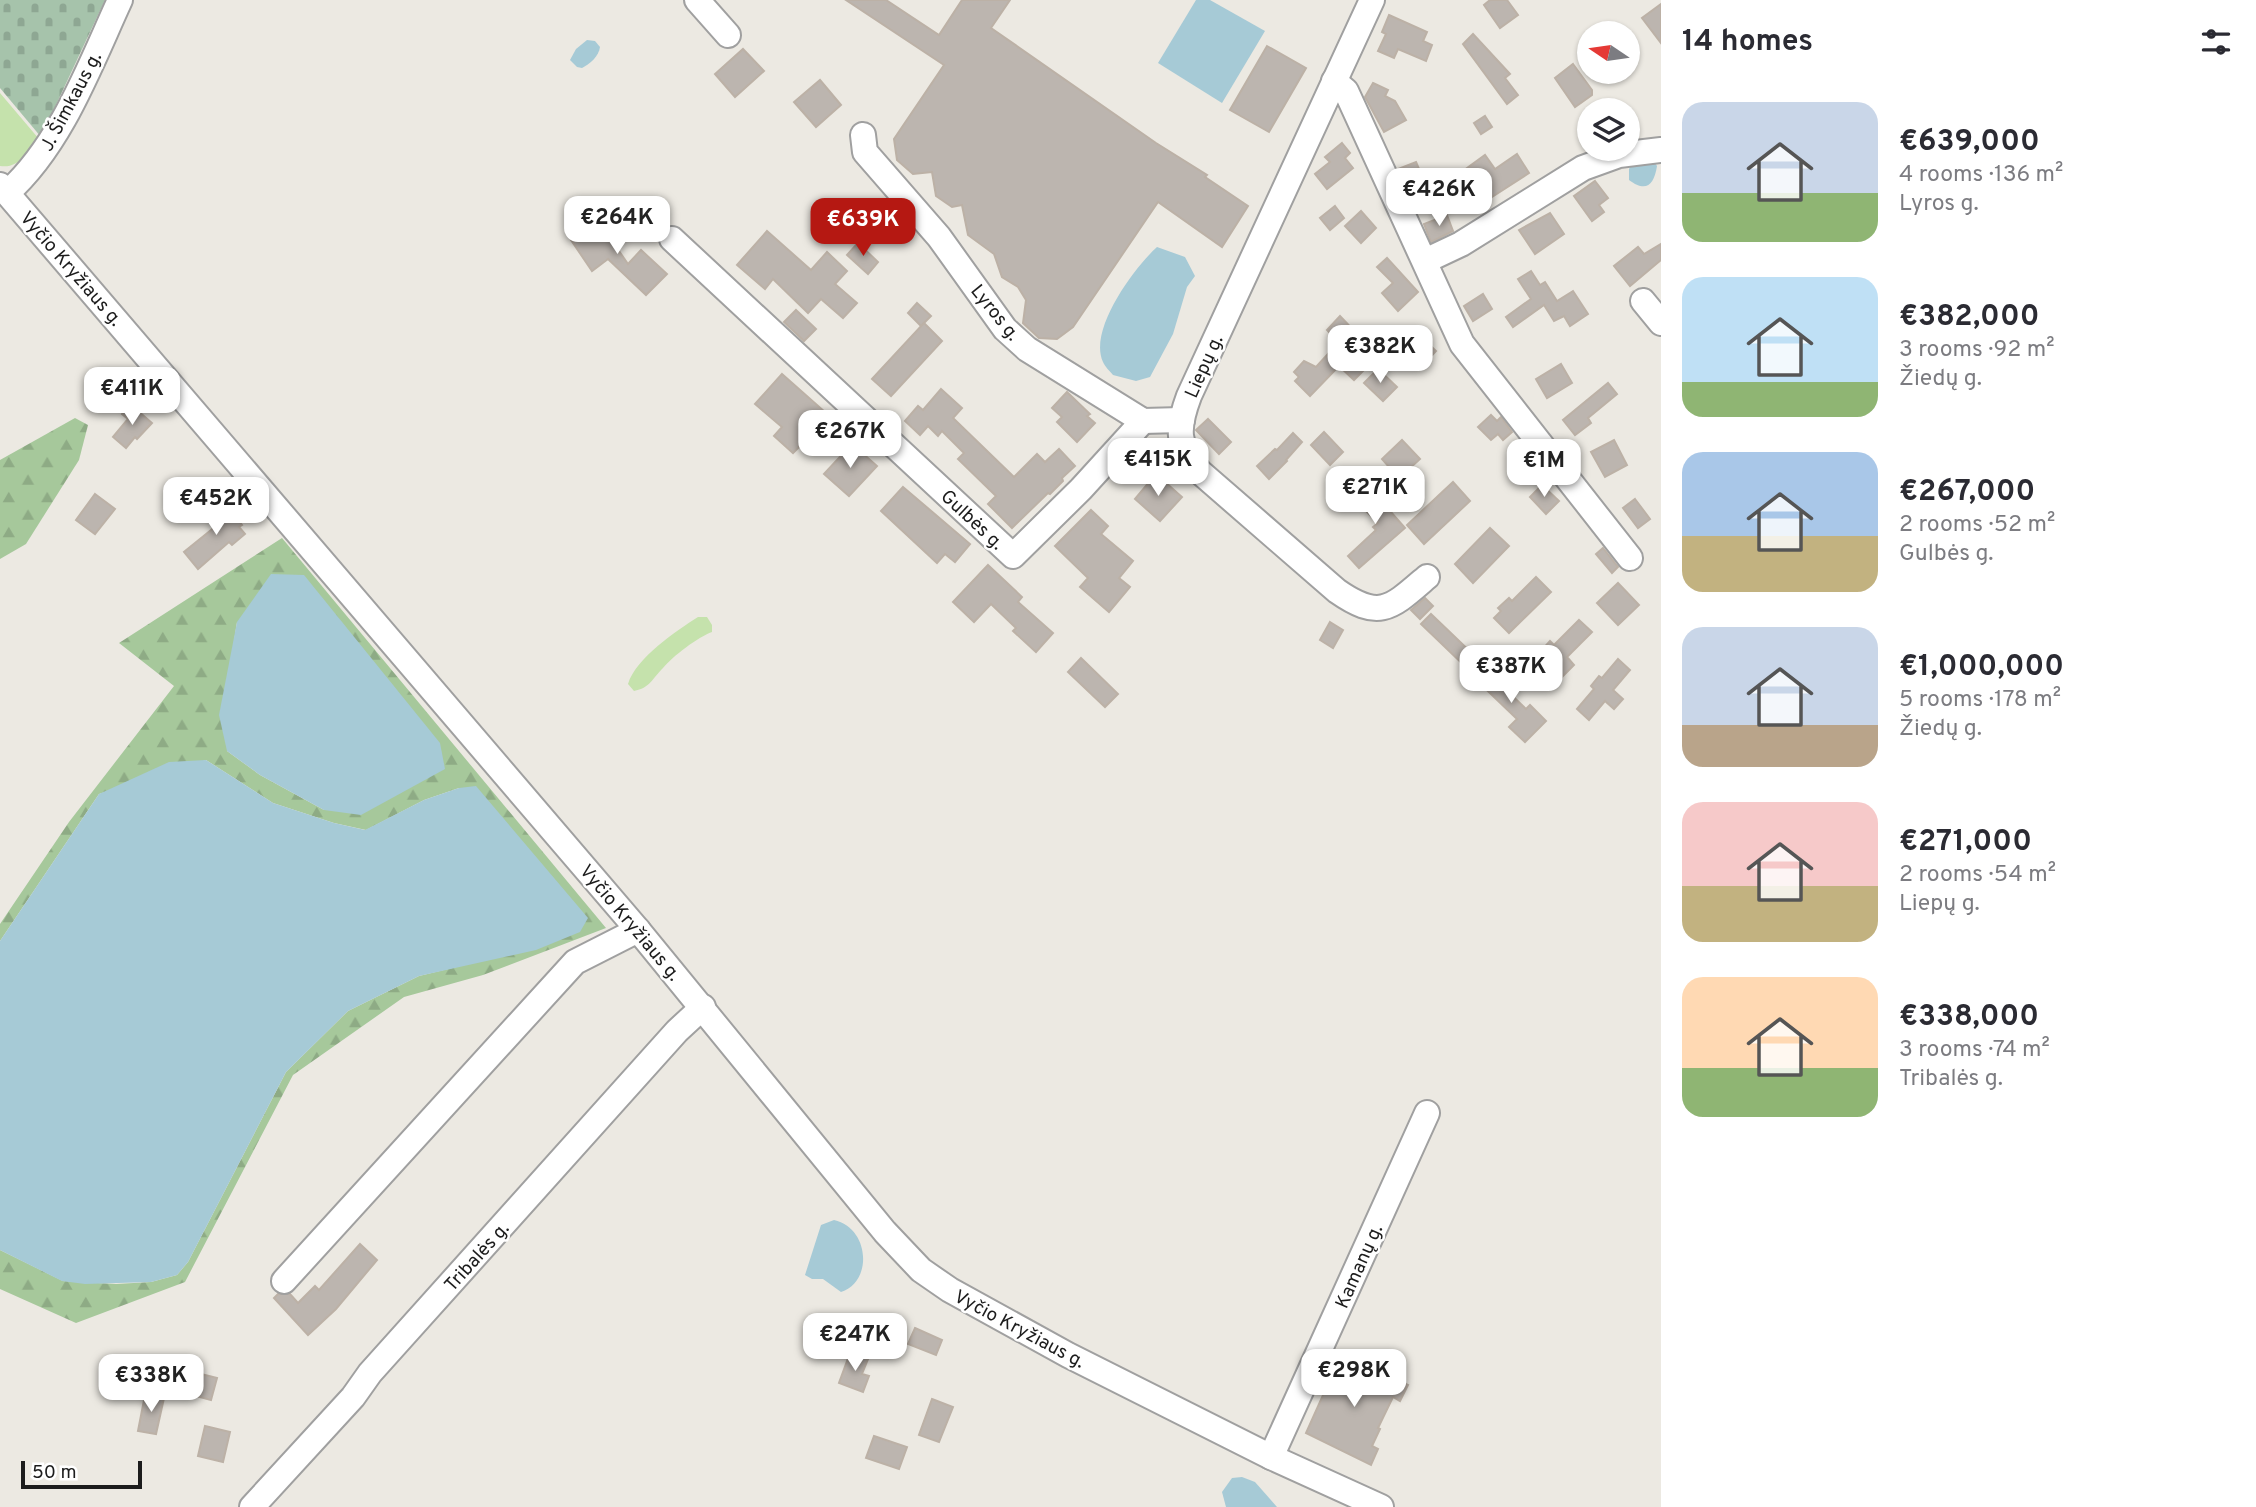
<!DOCTYPE html>
<html lang="en">
<head>
<meta charset="utf-8">
<style>
  :root { --surface:#fff; --page:#f7f7f7; --text:#2b2b33; --muted:#7c7c81; --accent:#b51812 }
  body { margin:0; font-family:Overpass,sans-serif; background:var(--page); color:var(--text); height:100vh; display:flex; flex-direction:column; font-size:26px; white-space:nowrap }
  * { box-sizing:border-box; margin:0 }
  p { font-size:23px; color:var(--muted) }
  .icon { flex:none; width:38px; height:38px; fill:none; stroke:currentColor; stroke-width:2; stroke-linecap:round; stroke-linejoin:round }
  .map { position:relative; flex:1; overflow:hidden }
  .panel { display:flex; flex-direction:column; background:var(--surface); width:595px }
  .panel>* { flex:none }
  .needle { width:46px; rotate:283deg }
  .tools { position:absolute; left:1577px; top:21px; display:grid; gap:14px }
  .tools a { display:grid; place-items:center; width:63px; height:63px; border-radius:50%; background:var(--surface); box-shadow:0 2px 5px #0004; font-size:35px }
  .scale { position:absolute; left:21px; bottom:18px; width:121px; box-sizing:border-box; padding-left:7px; border:4px solid #1c1c1c; border-top:0; font-size:19px; line-height:24px; white-space:nowrap; color:#1c1c1c; -webkit-text-stroke:5px #fff; paint-order:stroke }
  .price { position:absolute; translate:-50% -60px; padding:0 16px; border-radius:14px; background:#fff; color:#222; font-size:23px; line-height:46px; filter:drop-shadow(0 2px 4px #0008) }
  .price::after { content:''; position:absolute; left:50%; top:42px; width:21px; height:16px; margin-left:-10px; background:inherit; clip-path:polygon(0 0,100% 0,50% 100%) }
  .price.selected { background:var(--accent); color:#fff }
  ul { padding:0; list-style:none }
  li { display:flex; align-items:center; gap:21px; height:175px; padding:0 21px }
  li span { display:grid; place-items:center; flex:none; width:196px; height:140px; border-radius:21px; color:#555 }
  li>.icon { margin-inline-start:auto }
  span .icon { width:84px; height:84px; fill:#fffc; stroke-width:1 }
  li b { font-size:30px }
  h2 { display:flex; justify-content:space-between; align-items:center; height:84px; padding:0 21px; font-size:30px }
  main { display:flex; flex:1; min-height:0 }
  .map>svg:first-child { display:block }
  .grass { fill:#c5e2ac }
  .forest { fill:url(#forest-firs); fill-rule:evenodd }
  .cemetery { fill:url(#cemetery-stones) }
  .water { fill:#a6cad6 }
  .building { fill:#bcb5af; stroke:#bcb1a6; stroke-width:2 }
  .lines { fill:none; stroke-linecap:round; stroke-linejoin:round }
  .minor-casing { stroke:#a0a0a0; stroke-width:28 }
  .minor { stroke:#fff; stroke-width:24 }
  .labels { text-anchor:middle; stroke-width:5; stroke-linejoin:round; paint-order:stroke }
  .street-label { font-size:19px; fill:#1c1c1c; stroke:#fff }
</style>
</head>
<body>
<main>
<div class="map">
<svg width="1661" height="1507" viewBox="0 0 1661 1507">
  <defs>
    <pattern id="forest-firs" width="22" height="20" patternUnits="userSpaceOnUse" patternTransform="scale(1.75)"><rect width="22" height="20" fill="#a6c89b"/><path d="M5 1l3.5 6h-7zM16 11l3.5 6h-7z" fill="#8eab85"/></pattern>
    <pattern id="cemetery-stones" width="16" height="16" patternUnits="userSpaceOnUse" patternTransform="scale(1.75)"><rect width="16" height="16" fill="#a6c3ab"/><path d="M2 7V4a2 2 0 0 1 4 0v3zM10 15v-3a2 2 0 0 1 4 0v3z" fill="#8ea793"/></pattern>
  </defs>
  <rect width="100%" height="100%" fill="#ece9e2"/>
  <g class="grass">
    <path d="M 0,93 L 39,139 C 27,152 19,169 0,166 Z"/>
    <path d="M 698,617 L 707,617 L 712,625 L 712,632 C 698,637 673,656 663,668 C 652,679 650,688 634,691 L 628,684 C 636,658 676,631 698,617 Z"/>
  </g>
  <g class="forest">
    <polygon points="75,418 88,425 79,460 26,544 0,559 0,460"/>
    <path d="M 282,538 L 606,928 L 483,975 L 404,997 L 293,1075 L 185,1282 L 76,1323 L 0,1289 L 0,1250 L 63,1281 L 116,1284 L 151,1282 L 177,1275 L 188,1262 L 286,1072 L 348,1011 L 419,976 L 477,962 L 459,788 L 424,800 L 366,830 L 334,823 L 273,803 L 206,760 L 99,794 L 0,941 L 0,924 L 69,822 L 174,686 L 119,643 ZM 237,622 L 324,810 L 260,775 L 227,751 L 232,654 Z"/>
  </g>
  <polygon class="cemetery" points="0,0 105,0 41,137 0,88"/>
  <g class="water">
    <polygon points="1196,0 1210,0 1265,31 1222,103 1158,63"/>
    <path d="M 587,40 L 595,41 L 600,47 C 599,56 590,64 582,68 L 577,67 L 570,60 L 576,49 Z"/>
    <path d="M 1635,159 L 1652,159 L 1657,166 C 1654,185 1646,193 1629,180 L 1629,169 Z"/>
    <path d="M 1157,247 L 1185,257 L 1195,276 L 1187,287 L 1173,334 L 1150,377 L 1136,381 L 1113,375 C 1110,371 1105,367 1103,362 C 1088,330 1134,268 1157,247 Z"/>
    <polygon points="271,574 304,575 440,743 445,769 361,815 324,810 260,775 227,751 219,715 237,622"/>
    <polygon points="206,760 273,803 334,823 365,830 424,800 459,788 476,786 588,918 580,932 536,950 419,976 348,1011 286,1072 188,1262 177,1275 151,1282 85,1284 62,1281 0,1250 0,941 99,794 169,762"/>
    <path d="M 834,1220 C 870,1228 873,1282 841,1292 L 823,1279 L 812,1279 L 805,1275 L 821,1225 Z"/>
    <polygon points="1242,1477 1255,1482 1277,1507 1226,1507 1222,1492 1232,1478"/>
  </g>
  <g class="building">
    <polygon points="846,0 886,0 939,35 962,0 1010,0 991,28 1156,143 1207,175 1205,177 1248,206 1222,247 1158,202 1073,327 1057,339 1039,338 1023,323 1026,300 1018,287 1002,277 994,254 968,235 962,205 952,207 936,196 932,172 913,174 897,160 894,139 944,65"/>
    <polygon points="1490,0 1507,0 1518,15 1500,28 1484,5"/>
    <polygon points="1661,4 1661,43 1642,18"/>
    <polygon points="1389,15 1427,32 1423,41 1432,45 1426,61 1398,49 1394,58 1378,51 1386,34 1382,32"/>
    <polygon points="1473,34 1510,74 1505,78 1518,95 1507,104 1463,44"/>
    <polygon points="1267,46 1306,68 1269,132 1230,110"/>
    <polygon points="743,49 764,71 735,97 715,74"/>
    <polygon points="1573,64 1592,90 1592,95 1575,107 1555,78"/>
    <polygon points="820,80 841,105 816,127 794,102"/>
    <polygon points="1373,83 1388,90 1385,96 1395,101 1406,120 1384,132 1365,97"/>
    <polygon points="1485,116 1492,127 1481,134 1474,123"/>
    <polygon points="1342,143 1350,153 1345,158 1353,168 1327,189 1315,174 1330,162 1325,157"/>
    <polygon points="1517,154 1529,173 1492,197 1487,191 1459,209 1441,181 1454,173 1456,176 1485,155 1495,169"/>
    <polygon points="1416,162 1425,183 1408,190 1398,169"/>
    <polygon points="1595,181 1608,198 1599,205 1604,212 1592,221 1574,196"/>
    <polygon points="1335,206 1344,218 1330,230 1320,218"/>
    <polygon points="1361,211 1376,228 1361,243 1345,226"/>
    <polygon points="1550,213 1564,234 1535,254 1519,230"/>
    <polygon points="1447,215 1453,231 1431,242 1424,224"/>
    <polygon points="607,216 618,232 610,238 628,264 641,250 667,274 646,295 608,259 592,271 571,240"/>
    <polygon points="767,231 811,270 827,252 847,271 835,284 857,303 843,318 821,299 808,313 773,279 765,289 737,265"/>
    <polygon points="858,243 878,262 868,274 847,255"/>
    <polygon points="1661,244 1661,260 1630,286 1614,266 1638,247 1644,254"/>
    <polygon points="1387,258 1418,292 1398,311 1382,293 1393,283 1377,267"/>
    <polygon points="1531,271 1540,285 1545,282 1557,301 1573,291 1588,314 1570,326 1564,316 1554,321 1544,305 1513,327 1506,317 1531,299 1518,279"/>
    <polygon points="1483,294 1492,309 1473,321 1464,306"/>
    <polygon points="917,303 931,316 921,326 908,313"/>
    <polygon points="796,310 816,329 804,341 784,322"/>
    <polygon points="1340,316 1358,335 1345,348 1365,369 1354,380 1339,366 1310,396 1295,381 1299,377 1294,372 1304,361 1316,367 1339,342 1327,330"/>
    <polygon points="924,323 942,341 891,396 872,379"/>
    <polygon points="1413,329 1436,351 1419,369 1396,347"/>
    <polygon points="1561,364 1572,383 1547,398 1536,379"/>
    <polygon points="1378,369 1397,387 1383,401 1364,383"/>
    <polygon points="782,374 825,412 820,418 830,427 808,453 800,446 793,453 774,436 782,427 755,404"/>
    <polygon points="1608,383 1617,394 1588,418 1591,423 1575,435 1563,420"/>
    <polygon points="941,389 962,408 953,418 1014,477 1037,454 1045,462 1059,449 1075,466 1062,478 1063,481 1050,494 1048,493 1012,528 988,504 996,496 958,459 964,453 942,431 938,436 928,426 920,435 905,421 918,406 923,410"/>
    <polygon points="1067,392 1090,414 1087,416 1095,423 1077,442 1057,422 1062,417 1052,408"/>
    <polygon points="130,404 152,423 137,439 135,437 126,448 113,437 128,419 122,414"/>
    <polygon points="1491,415 1497,421 1501,417 1512,432 1503,440 1498,434 1491,440 1478,427"/>
    <polygon points="1208,419 1231,442 1219,454 1196,430"/>
    <polygon points="1324,432 1343,452 1330,465 1311,445"/>
    <polygon points="1293,433 1302,442 1286,460 1287,461 1269,479 1257,466 1275,449 1277,450"/>
    <polygon points="1402,440 1420,459 1399,478 1382,459"/>
    <polygon points="1614,440 1627,465 1605,477 1591,452"/>
    <polygon points="852,444 877,466 849,496 824,474"/>
    <polygon points="1156,474 1182,497 1160,521 1135,499"/>
    <polygon points="1453,482 1470,501 1424,544 1407,525"/>
    <polygon points="1369,484 1385,500 1383,503 1405,528 1359,568 1348,556 1376,530 1373,527 1378,523 1354,499"/>
    <polygon points="1542,485 1559,501 1546,514 1530,497"/>
    <polygon points="903,487 970,544 955,562 945,554 937,563 881,511"/>
    <polygon points="95,494 115,509 95,534 76,520"/>
    <polygon points="1635,499 1650,519 1638,528 1623,508"/>
    <polygon points="226,505 242,525 239,527 245,534 232,545 229,542 198,569 184,552 216,526 210,518"/>
    <polygon points="1091,510 1108,526 1101,534 1133,561 1119,578 1130,587 1109,612 1080,587 1088,578 1055,546"/>
    <polygon points="1490,528 1509,546 1473,583 1455,564"/>
    <polygon points="1603,548 1618,567 1612,573 1596,554"/>
    <polygon points="988,565 1022,597 1018,602 1053,633 1036,652 1013,631 1016,628 991,604 974,622 953,602"/>
    <polygon points="1536,577 1551,592 1509,633 1494,618 1501,611 1498,608 1509,598 1512,601"/>
    <polygon points="1618,583 1639,605 1618,625 1597,603"/>
    <polygon points="1425,598 1433,606 1420,619 1411,610"/>
    <polygon points="1431,614 1479,660 1469,670 1421,624"/>
    <polygon points="1579,620 1592,632 1567,657 1574,665 1555,684 1534,664 1543,656 1540,652 1550,641 1554,645"/>
    <polygon points="1330,622 1343,630 1333,648 1320,640"/>
    <polygon points="1081,658 1118,694 1105,707 1068,672"/>
    <polygon points="1618,659 1630,670 1613,690 1623,699 1614,709 1605,701 1589,720 1577,709 1594,689 1591,686 1599,676 1602,678"/>
    <polygon points="1479,664 1526,709 1530,705 1546,721 1525,742 1509,727 1517,719 1470,674"/>
    <polygon points="360,1244 377,1260 336,1309 308,1335 274,1298 278,1294 290,1294 298,1303 315,1286 319,1290"/>
    <polygon points="915,1328 942,1340 936,1355 908,1344"/>
    <polygon points="850,1353 868,1359 862,1374 869,1376 863,1392 839,1383"/>
    <polygon points="1341,1355 1408,1385 1400,1401 1393,1397 1378,1428 1380,1429 1372,1446 1378,1449 1371,1465 1306,1433"/>
    <polygon points="177,1368 217,1378 211,1400 185,1393 184,1398 170,1395"/>
    <polygon points="145,1395 164,1398 156,1434 138,1431"/>
    <polygon points="932,1399 953,1407 939,1442 919,1435"/>
    <polygon points="205,1426 230,1432 223,1462 198,1456"/>
    <polygon points="874,1436 907,1447 899,1469 866,1458"/>
  </g>
  <g class="lines">
    <defs>
      <g id="minor">
        <polyline points="697,0 728,35"/>
        <path d="M 1372,0 L 1189,396 C 1177,428 1176,445 1200,472 L 1337,591 C 1380,621 1391,608 1427,577"/>
        <polyline points="1334,81 1346,91 1462,344 1630,558"/>
        <polyline points="863,135 865,152 939,237 1005,329 1027,349 1143,421 1182,420"/>
        <polyline points="0,185 638,930 885,1232 921,1270 950,1290 1068,1355 1271,1457 1381,1507"/>
        <path d="M 7,193 C 61,145 90,65 120,0"/>
        <polyline points="672,239 1013,556 1081,489 1143,421"/>
        <polyline points="1425,261 1461,244 1583,168 1619,155 1661,150"/>
        <polyline points="1643,301 1661,323"/>
        <polyline points="284,1281 575,962 638,930"/>
        <polyline points="1271,1457 1427,1113"/>
        <polyline points="252,1507 353,1397 370,1373 677,1031 703,1007"/>
      </g>
    </defs>
    <use href="#minor" class="minor-casing"/>
    <use href="#minor" class="minor"/>
  </g>
  <g class="labels">
    <g class="street-label">
      <text transform="translate(70 101) rotate(-62)" y="7">J. Šimkaus g.</text>
      <text transform="translate(72 268) rotate(49)" y="7">Vyčio Kryžiaus g.</text>
      <text transform="translate(996 312) rotate(51)" y="7">Lyros g.</text>
      <text transform="translate(1203 366) rotate(-66)" y="7">Liepų g.</text>
      <text transform="translate(973 519) rotate(43)" y="7">Gulbės g.</text>
      <text transform="translate(631 922) rotate(50)" y="7">Vyčio Kryžiaus g.</text>
      <text transform="translate(476 1256) rotate(-48)" y="7">Tribalės g.</text>
      <text transform="translate(1358 1266) rotate(-66)" y="7">Kamanų g.</text>
      <text transform="translate(1020 1328) rotate(28)" y="7">Vyčio Kryžiaus g.</text>
    </g>
  </g>
</svg>
<div class="tools">
<a><svg class="needle" viewBox="-14 -14 28 28"><path d="M0-13l5 13h-10z" fill="#e53935"/><path d="M0 13l5-13h-10z" fill="#7c7c81"/></svg></a>
<a><svg class="icon" aria-label="layers" viewBox="0 0 24 24"><path d="M12 4l9 5-9 5-9-5zM3 14l9 5 9-5"/></svg></a>
</div>
<div class="scale">50 m</div>
<b class="price" style="left:1439px;top:228px">€426K</b>
<b class="price" style="left:617px;top:256px">€264K</b>
<b class="price selected" style="left:863px;top:258px">€639K</b>
<b class="price" style="left:1380px;top:385px">€382K</b>
<b class="price" style="left:132px;top:427px">€411K</b>
<b class="price" style="left:850px;top:470px">€267K</b>
<b class="price" style="left:1158px;top:498px">€415K</b>
<b class="price" style="left:1544px;top:499px">€1M</b>
<b class="price" style="left:1375px;top:526px">€271K</b>
<b class="price" style="left:216px;top:537px">€452K</b>
<b class="price" style="left:1511px;top:705px">€387K</b>
<b class="price" style="left:855px;top:1373px">€247K</b>
<b class="price" style="left:1354px;top:1409px">€298K</b>
<b class="price" style="left:151px;top:1414px">€338K</b>
</div>
<section class="panel">
<h2>14 homes<svg class="icon" aria-label="filters" viewBox="0 0 24 24"><path d="M4 7h16M4 17h16"/><circle cx="9" cy="7" r="2"/><circle cx="15" cy="17" r="2"/></svg></h2>
<ul>
<li><span style="background:linear-gradient(#c9d6e8 65%,#8fb573 0)"><svg class="icon" aria-label="home" viewBox="0 0 24 24"><path d="M3 11l9-7 9 7M6 9v11h12V9"/></svg></span><div><b>€639,000</b><p>4 rooms · 136 m²</p><p>Lyros g.</p></div></li>
<li><span style="background:linear-gradient(#bfe0f5 75%,#8fb573 0)"><svg class="icon" aria-label="home" viewBox="0 0 24 24"><path d="M3 11l9-7 9 7M6 9v11h12V9"/></svg></span><div><b>€382,000</b><p>3 rooms · 92 m²</p><p>Žiedų g.</p></div></li>
<li><span style="background:linear-gradient(#a9c7e8 60%,#c2b280 0)"><svg class="icon" aria-label="home" viewBox="0 0 24 24"><path d="M3 11l9-7 9 7M6 9v11h12V9"/></svg></span><div><b>€267,000</b><p>2 rooms · 52 m²</p><p>Gulbės g.</p></div></li>
<li><span style="background:linear-gradient(#c9d6e8 70%,#b9a48a 0)"><svg class="icon" aria-label="home" viewBox="0 0 24 24"><path d="M3 11l9-7 9 7M6 9v11h12V9"/></svg></span><div><b>€1,000,000</b><p>5 rooms · 178 m²</p><p>Žiedų g.</p></div></li>
<li><span style="background:linear-gradient(#f6c9c9 60%,#c2b280 0)"><svg class="icon" aria-label="home" viewBox="0 0 24 24"><path d="M3 11l9-7 9 7M6 9v11h12V9"/></svg></span><div><b>€271,000</b><p>2 rooms · 54 m²</p><p>Liepų g.</p></div></li>
<li><span style="background:linear-gradient(#ffd9b3 65%,#8fb573 0)"><svg class="icon" aria-label="home" viewBox="0 0 24 24"><path d="M3 11l9-7 9 7M6 9v11h12V9"/></svg></span><div><b>€338,000</b><p>3 rooms · 74 m²</p><p>Tribalės g.</p></div></li>
</ul>
</section>
</main>
</body>
</html>
